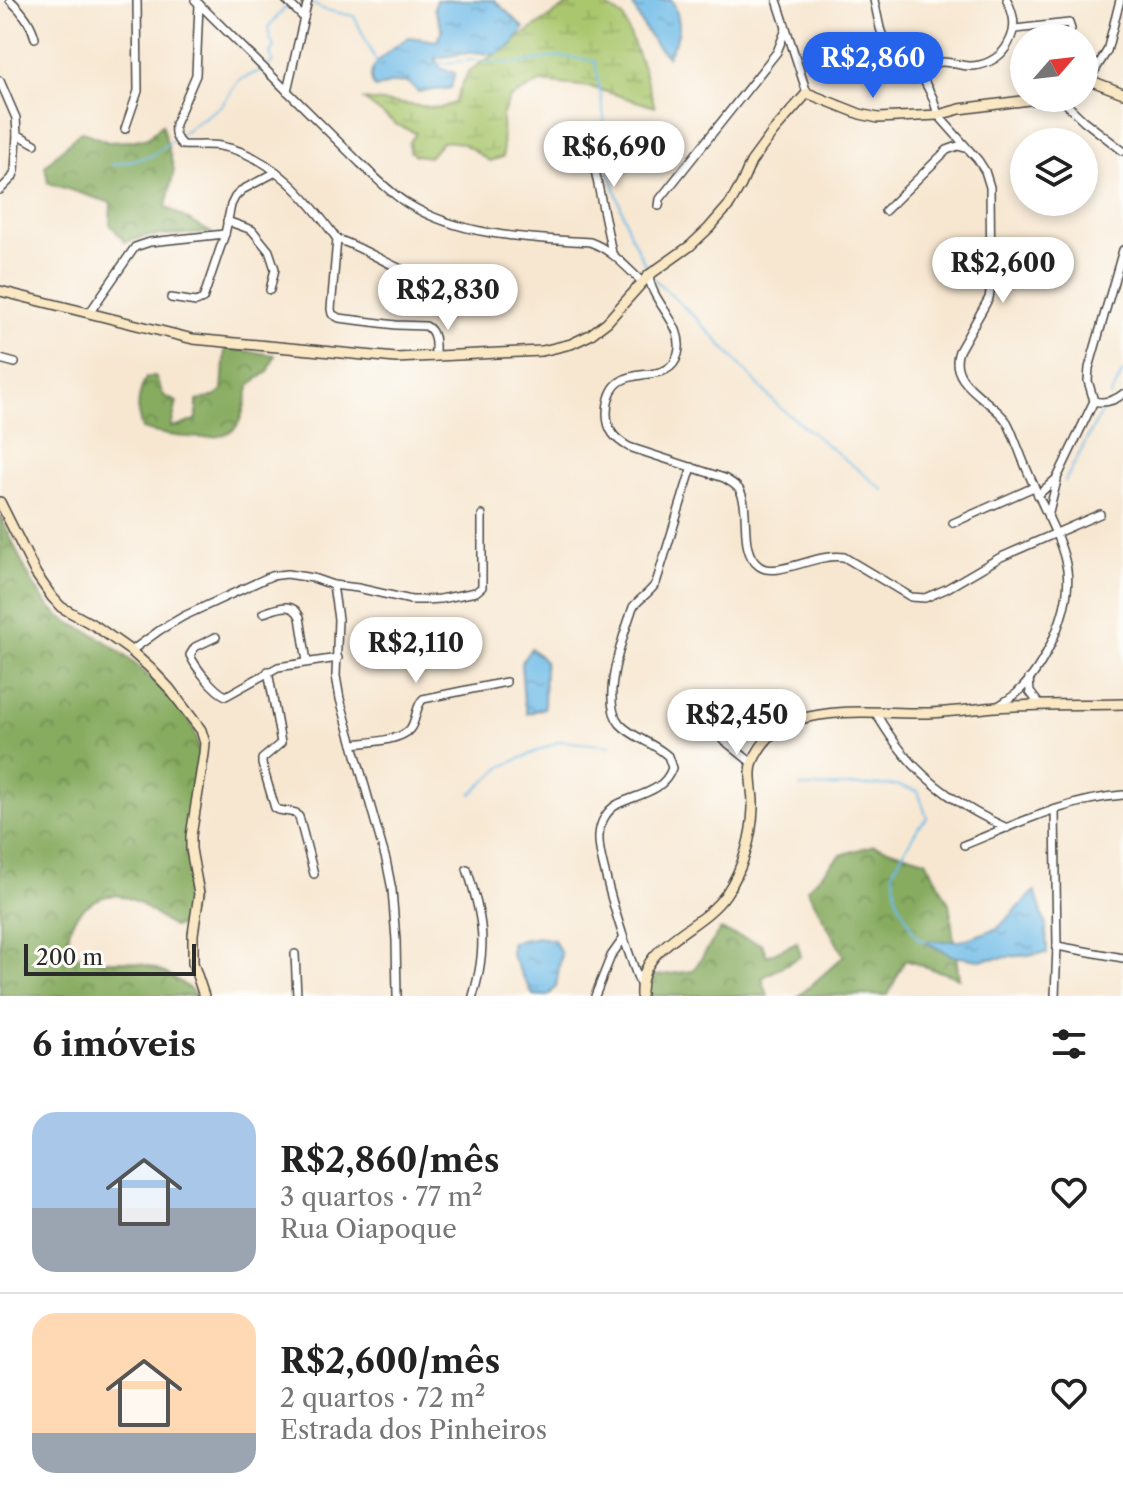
<!DOCTYPE html>
<html lang="pt">
<head>
<meta charset="utf-8">
<style>
  :root { --surface:#fff; --page:#f2f2f2; --text:#222; --muted:#767676; --line:#e0e0e0; --accent:#2563eb }
  body { margin:0; font-family:"Libre Caslon Text",serif; background:var(--page); color:var(--text); height:100vh; display:flex; flex-direction:column; font-size:30px; white-space:nowrap }
  * { box-sizing:border-box; margin:0 }
  p { font-size:26px; color:var(--muted) }
  .icon { flex:none; width:44px; height:44px; fill:none; stroke:currentColor; stroke-width:2; stroke-linecap:round; stroke-linejoin:round }
  .map { position:relative; height:996px; overflow:hidden }
  .sheet { display:flex; flex-direction:column; background:var(--surface); flex:1 }
  .sheet>* { flex:none }
  .needle { width:52px; rotate:62deg }
  .fabs { position:absolute; left:1010px; top:24px; display:grid; gap:16px }
  .fabs a { display:grid; place-items:center; width:88px; height:88px; border-radius:50%; background:var(--surface); box-shadow:0 4px 12px #0003; font-size:40px }
  .scale { position:absolute; left:24px; bottom:20px; width:172px; box-sizing:border-box; padding-left:8px; border:4px solid #2b2b2b; border-top:0; font-size:22px; line-height:28px; white-space:nowrap; color:#2b2b2b; -webkit-text-stroke:6px #fdfcf7; paint-order:stroke }
  .price { position:absolute; translate:-50% -68px; padding:0 18px; border-radius:28px; background:#fff; color:#222; font-size:26px; line-height:52px; filter:drop-shadow(0 2px 4px #0008) }
  .price::after { content:''; position:absolute; left:50%; top:48px; width:24px; height:18px; margin-left:-12px; background:inherit; clip-path:polygon(0 0,100% 0,50% 100%) }
  .price.current { background:var(--accent); color:#fff }
  ul { padding:0; list-style:none }
  li { display:flex; align-items:center; gap:24px; height:200px; padding:0 32px }
  li+li { border-top:2px solid var(--line) }
  li span { display:grid; place-items:center; flex:none; width:224px; height:160px; border-radius:24px; color:#555 }
  li>.icon { margin-inline-start:auto }
  span .icon { width:96px; height:96px; fill:#fffc; stroke-width:1 }
  li b { font-size:34px }
  h2 { display:flex; justify-content:space-between; align-items:center; height:96px; padding:0 32px; font-size:34px }
  .map>svg:first-child { display:block }
  .forest { fill:url(#forest-crowns); stroke:#596c46; stroke-width:2 }
  .wetland { fill:url(#wetland-marsh); stroke:#6a794c; stroke-width:2 }
  .water { fill:url(#water-ripples); stroke:#4c738a; stroke-width:2 }
  .lines { fill:none; stroke-linecap:round; stroke-linejoin:round }
  .stream { stroke:#6ebbe8; stroke-width:2 }
  .street-casing { stroke:#4a4744; stroke-width:10 }
  .secondary-casing { stroke:#4a4744; stroke-width:12 }
  .street { stroke:#fff; stroke-width:7 }
  .secondary { stroke:#fae7c3; stroke-width:9 }
</style>
</head>
<body>
<div class="map">
<svg width="1123" height="996" viewBox="0 0 1123 996">
  <defs>
    <pattern id="forest-crowns" width="20" height="18" patternUnits="userSpaceOnUse" patternTransform="scale(2)"><rect width="20" height="18" fill="#87ac61"/><path d="M2 6a3 3 0 1 1 6 0M12 15a3 3 0 1 1 6 0" fill="none" stroke="#6f8c50"/></pattern>
    <pattern id="wetland-marsh" width="20" height="14" patternUnits="userSpaceOnUse" patternTransform="scale(2)"><rect width="20" height="14" fill="#aac76e"/><path d="M1 5h8M5 5V1M11 12h8M15 12V8" fill="none" stroke="#92ab5f"/></pattern>
    <pattern id="water-ripples" width="26" height="14" patternUnits="userSpaceOnUse" patternTransform="scale(2)"><rect width="26" height="14" fill="#6ebbe8"/><path d="M2 4q2-2 4 0t4 0M15 11q2-2 4 0t4 0" fill="none" stroke="#5b98bc"/></pattern>
  </defs>
  <rect width="100%" height="100%" fill="#fdfcf7"/>
  <filter id="ink" filterUnits="userSpaceOnUse"><feTurbulence type="fractalNoise" baseFrequency=".0125" numOctaves="2"/><feDisplacementMap in="SourceGraphic" scale="16" xChannelSelector="R" yChannelSelector="G"/><feConvolveMatrix kernelMatrix="1 2 1 2 8 2 1 2 1" color-interpolation-filters="sRGB"/></filter>
  <filter id="wash" filterUnits="userSpaceOnUse"><feTurbulence type="fractalNoise" baseFrequency=".006" numOctaves="4" result="noise"/><feDisplacementMap in="SourceGraphic" scale="32" xChannelSelector="R" yChannelSelector="G"/><feGaussianBlur stdDeviation="1.8" result="paint"/><feColorMatrix in="noise" values="0 0 0 0 0 0 0 0 0 0 0 0 0 0 0 0 0 1.4 0 .05"/><feComposite in="paint" operator="in"/></filter>
  <g filter="url(#wash)">
    <rect width="100%" height="100%" fill="#f7e7d1"/>
    <g class="forest">
      <polygon points="162,124 174,170 166,207 211,233 148,236 125,242 110,224 111,203 48,183 45,166 81,131 108,142 129,141 148,138"/>
      <path d="M 225,348 L 275,355 L 268,372 L 250,384 C 246,397 244,417 236,427 C 222,446 162,435 142,429 C 136,411 137,395 146,378 L 155,376 L 164,396 L 177,402 L 171,427 L 180,426 L 197,419 L 197,401 L 216,396 L 222,391 Z"/>
      <path d="M 0,515 C 17,548 29,589 58,615 C 68,624 83,628 95,635 C 121,650 186,704 195,732 C 202,755 197,764 194,786 C 193,792 193,798 193,804 C 192,819 187,833 187,847 C 187,855 190,863 191,871 C 193,888 196,926 173,927 C 153,916 145,901 120,896 C 99,893 72,911 69,933 C 68,939 68,945 72,950 C 85,966 114,959 132,962 C 156,966 180,979 197,996 L 0,996 Z"/>
      <polygon points="874,845 926,860 949,903 959,978 905,960 888,995 799,996 844,956 807,889 841,855"/>
      <polygon points="720,930 762,944 767,956 797,942 801,956 762,978 768,996 648,996 646,977 693,971"/>
    </g>
    <path class="wetland" d="M 575,0 L 597,0 L 623,17 L 642,65 L 655,107 L 591,87 L 540,82 L 509,99 L 502,116 L 503,157 L 489,161 C 473,150 462,139 442,142 L 429,157 L 415,155 L 410,152 L 409,143 L 416,133 L 397,125 L 364,100 L 441,108 L 454,103 L 468,72 Z"/>
    <g class="water">
      <path d="M 436,0 L 494,0 L 524,28 L 512,45 L 496,55 L 475,52 L 435,58 L 441,69 L 455,73 L 451,88 L 418,92 L 408,82 L 393,83 L 375,88 C 373,84 370,80 371,76 C 371,62 398,44 409,37 L 437,41 L 443,31 L 434,8 Z"/>
      <path d="M 631,0 L 672,0 C 683,25 681,34 667,57 C 651,40 639,23 631,0 Z"/>
      <polygon points="531,648 545,661 544,708 527,714 524,702 521,663"/>
      <polygon points="1035,891 1046,926 1047,953 979,960 953,956 923,941 961,941 998,928"/>
      <polygon points="539,937 554,940 561,954 556,987 548,996 533,995 511,955 511,942"/>
    </g>
    <g class="lines">
      <g class="stream">
        <polyline points="312,4 325,10 354,16 377,63"/>
        <polyline points="436,64 472,60 517,64 560,56 595,61 603,110 611,177 630,234 648,271"/>
        <polyline points="268,66 273,62 270,52 275,47 270,39 268,27 286,7"/>
        <polyline points="178,136 222,105 239,80 260,71"/>
        <polyline points="112,165 151,156 173,140"/>
        <polyline points="654,279 697,319 778,406 885,491"/>
        <polyline points="1110,397 1123,372"/>
        <polyline points="1065,481 1104,407"/>
        <polyline points="800,787 896,785 918,791 927,818 919,826 893,870 896,897 917,938 926,941"/>
        <polyline points="471,794 503,766 560,741 612,746"/>
      </g>
    </g>
  </g>
  <g filter="url(#ink)">
    <g class="lines">
      <defs>
        <g id="street">
          <path d="M 10,0 C 22,11 31,22 35,38"/>
          <path d="M 195,0 L 360,163 C 375,177 390,193 408,204 C 462,237 529,238 590,242 C 612,250 626,267 642,282"/>
          <polyline points="286,0 304,18"/>
          <polyline points="777,0 807,93"/>
          <path d="M 874,0 L 880,28 L 886,46 L 897,59 L 918,69 L 933,98 L 938,115 L 978,160 L 985,171 L 990,187 L 991,286 L 989,298 L 959,351 C 947,384 992,399 1007,422 C 1012,431 1015,441 1019,450 C 1024,464 1030,477 1036,490 C 1047,516 1063,543 1067,570 C 1072,608 1045,667 1017,693 C 1011,698 1004,702 997,707"/>
          <path d="M 199,4 L 196,75 L 175,124 C 174,133 175,138 182,145 C 194,146 208,144 220,146 C 272,155 308,199 337,239"/>
          <polyline points="1015,29 1069,23 1071,29 1067,38"/>
          <path d="M 918,69 C 925,66 934,62 942,62 C 949,62 955,64 961,65 C 980,69 1001,60 1009,42 C 1017,27 1014,15 1007,0"/>
          <polyline points="1089,80 1107,51 1120,0"/>
          <polyline points="0,81 16,118 17,134 15,171 12,178 0,190"/>
          <polyline points="287,91 308,0"/>
          <polyline points="1060,98 1083,120 1123,151"/>
          <polyline points="125,129 138,91 137,0"/>
          <polyline points="587,131 612,253"/>
          <polyline points="17,134 35,144"/>
          <polyline points="659,206 660,199 777,52 786,29"/>
          <polyline points="885,211 947,150 958,146 965,148"/>
          <polyline points="227,221 252,230 269,251 275,269 270,290"/>
          <path d="M 337,239 L 331,309 L 332,314 L 339,318 L 396,325 L 426,326 C 437,332 435,346 435,357"/>
          <path d="M 337,239 C 361,247 382,261 405,271 C 433,284 464,291 494,299"/>
          <path d="M 649,275 C 651,304 686,324 678,354 C 668,393 609,352 607,413 C 607,431 615,439 629,447 L 724,478 C 729,481 735,484 739,489 C 752,509 737,550 759,566 C 776,579 818,552 844,557 L 911,597 L 925,598 L 946,589 L 999,558 L 1100,514"/>
          <polyline points="171,298 196,302 203,299 225,234 231,205 235,197 242,190 276,172"/>
          <polyline points="90,312 135,247 150,242 225,234"/>
          <polyline points="0,359 15,363"/>
          <polyline points="1094,401 1088,381 1089,368 1123,250"/>
          <path d="M 1094,401 C 1105,404 1114,401 1123,394"/>
          <polyline points="1038,495 1057,478 1094,401"/>
          <polyline points="1048,517 1057,480"/>
          <polyline points="953,523 1034,487"/>
          <polyline points="333,585 338,619 336,676 340,699 386,860 392,890 396,940 397,996"/>
          <path d="M 263,613 C 277,609 292,600 300,617 L 307,662"/>
          <path d="M 216,637 L 195,647 L 190,655 C 195,667 214,691 226,696 L 278,667 L 338,658"/>
          <polyline points="131,651 160,630 184,616 271,576 287,574 313,578 333,585 358,588 411,600 424,600 440,599 476,592 482,587 482,515"/>
          <polyline points="268,671 281,743 262,759 262,764 275,808 279,810 296,813 299,817 314,874"/>
          <polyline points="1029,679 1030,692 1040,705"/>
          <path d="M 875,712 C 884,727 893,741 904,754 C 931,787 969,811 1007,828"/>
          <polyline points="704,724 752,763"/>
          <path d="M 353,744 C 367,742 401,741 410,729 C 417,720 415,707 423,699 L 506,682"/>
          <path d="M 964,845 C 1014,825 1068,799 1123,795"/>
          <path d="M 467,869 C 483,918 488,946 473,996"/>
          <polyline points="1057,946 1123,958"/>
          <polyline points="295,954 297,996"/>
          <path d="M 640,984 C 627,949 615,914 606,877 C 603,864 598,849 599,835 C 600,822 607,810 618,804 C 638,794 664,792 672,768 L 668,756 L 663,752 C 650,742 631,736 620,724 C 599,701 624,634 633,607 C 640,598 650,593 656,583 L 692,467"/>
          <polyline points="595,996 611,956 623,939"/>
          <polyline points="1055,996 1057,946 1055,810"/>
        </g>
        <g id="secondary">
          <polyline points="1084,88 1089,80 1123,93"/>
          <polyline points="0,291 193,339 396,358 542,351 571,344 590,335 607,322 649,275 690,246 709,228 730,204 741,185 751,162 773,132 807,93 860,114 878,118 938,115 960,109 1044,98"/>
          <polyline points="0,502 36,574 52,597 61,607 97,627 131,651 150,668 169,688 201,730 205,743 204,754 191,836 191,849 199,894 193,934 193,963 204,996"/>
          <path d="M 641,996 C 638,943 701,931 726,894 C 743,869 752,837 753,808 C 754,790 746,771 756,755 C 765,738 779,726 797,720 C 839,707 886,714 929,713 C 952,712 974,709 996,707 C 1038,704 1081,705 1123,704"/>
        </g>
      </defs>
      <use href="#street" class="street-casing"/>
      <use href="#secondary" class="secondary-casing"/>
      <use href="#street" class="street"/>
      <use href="#secondary" class="secondary"/>
    </g>
  </g>
</svg>
<div class="fabs">
<a><svg class="needle" viewBox="-14 -14 28 28"><path d="M0-13l5 13h-10z" fill="#e53935"/><path d="M0 13l5-13h-10z" fill="#767676"/></svg></a>
<a><svg class="icon" aria-label="layers" viewBox="0 0 24 24"><path d="M12 4l9 5-9 5-9-5zM3 14l9 5 9-5"/></svg></a>
</div>
<div class="scale">200 m</div>
<b class="price current" style="left:873px;top:100px">R$2,860</b>
<b class="price" style="left:614px;top:189px">R$6,690</b>
<b class="price" style="left:1003px;top:305px">R$2,600</b>
<b class="price" style="left:448px;top:332px">R$2,830</b>
<b class="price" style="left:416px;top:685px">R$2,110</b>
<b class="price" style="left:737px;top:757px">R$2,450</b>
</div>
<section class="sheet">
<h2>6 imóveis<svg class="icon" aria-label="filters" viewBox="0 0 24 24"><path d="M4 7h16M4 17h16"/><circle cx="9" cy="7" r="2"/><circle cx="15" cy="17" r="2"/></svg></h2>
<ul>
<li><span style="background:linear-gradient(#a9c7e8 60%,#9aa5b1 0)"><svg class="icon" aria-label="home" viewBox="0 0 24 24"><path d="M3 11l9-7 9 7M6 9v11h12V9"/></svg></span><div><b>R$2,860/mês</b><p>3 quartos · 77 m²</p><p>Rua Oiapoque</p></div><svg class="icon" aria-label="heart" viewBox="0 0 24 24"><path d="M12 20l-8-8c-3-5 5-10 8-4 3-6 11-1 8 4z"/></svg></li>
<li><span style="background:linear-gradient(#ffd9b3 75%,#9aa5b1 0)"><svg class="icon" aria-label="home" viewBox="0 0 24 24"><path d="M3 11l9-7 9 7M6 9v11h12V9"/></svg></span><div><b>R$2,600/mês</b><p>2 quartos · 72 m²</p><p>Estrada dos Pinheiros</p></div><svg class="icon" aria-label="heart" viewBox="0 0 24 24"><path d="M12 20l-8-8c-3-5 5-10 8-4 3-6 11-1 8 4z"/></svg></li>
</ul>
</section>
</body>
</html>
